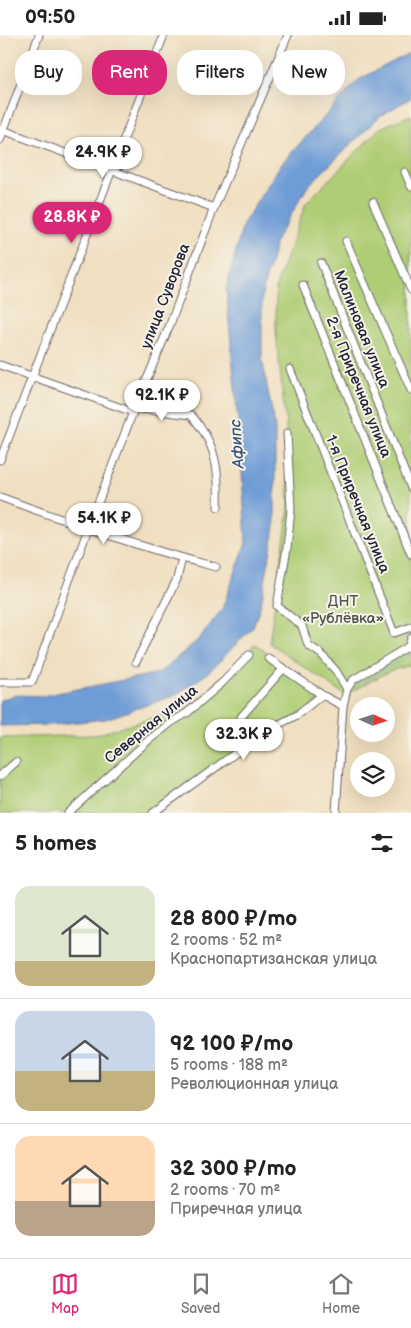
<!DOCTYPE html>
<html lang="en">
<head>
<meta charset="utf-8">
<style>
  :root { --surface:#fff; --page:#f6f6f6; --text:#222; --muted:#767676; --line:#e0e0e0; --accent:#db2777 }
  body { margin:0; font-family:"Balsamiq Sans",sans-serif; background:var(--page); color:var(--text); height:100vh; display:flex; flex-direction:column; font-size:19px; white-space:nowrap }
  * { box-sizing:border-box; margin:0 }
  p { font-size:16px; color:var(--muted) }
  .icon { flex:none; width:28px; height:28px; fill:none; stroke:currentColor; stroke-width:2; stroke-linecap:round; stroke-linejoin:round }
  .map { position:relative; height:778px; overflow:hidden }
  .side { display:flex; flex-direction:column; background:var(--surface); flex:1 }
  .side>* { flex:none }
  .hud { position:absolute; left:15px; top:15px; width:381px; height:45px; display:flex; gap:10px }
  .needle { width:32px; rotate:93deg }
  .tools { position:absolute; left:350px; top:662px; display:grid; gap:10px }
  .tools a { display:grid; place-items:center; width:45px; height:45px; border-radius:50%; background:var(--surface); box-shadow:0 5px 20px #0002; font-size:25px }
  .price { position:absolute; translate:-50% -42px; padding:0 11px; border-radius:18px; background:#fff; color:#222; font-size:16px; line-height:32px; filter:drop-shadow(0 1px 2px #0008) }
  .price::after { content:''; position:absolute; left:50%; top:30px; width:15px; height:11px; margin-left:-8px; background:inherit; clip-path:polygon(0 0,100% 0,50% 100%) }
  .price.active { background:var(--accent); color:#fff }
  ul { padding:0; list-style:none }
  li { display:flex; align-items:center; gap:15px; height:125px; padding:0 15px }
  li+li { border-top:1px solid var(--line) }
  li span { display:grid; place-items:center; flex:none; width:140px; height:100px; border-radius:15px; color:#555 }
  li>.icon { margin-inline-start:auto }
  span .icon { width:60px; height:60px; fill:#fffc; stroke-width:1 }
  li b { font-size:21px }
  h2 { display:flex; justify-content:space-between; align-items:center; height:60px; padding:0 15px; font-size:21px }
  .tag { padding:0 18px; border-radius:20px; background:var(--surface); box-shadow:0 5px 20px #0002; font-size:18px; line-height:45px }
  .tag.active { background:var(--accent); color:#fff }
  .status { display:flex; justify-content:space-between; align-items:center; height:35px; padding:0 25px; background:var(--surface); direction:ltr }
  .status svg { height:14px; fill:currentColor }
  .tabs { display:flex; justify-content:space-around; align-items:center; height:70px; border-top:1px solid var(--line); background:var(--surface); font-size:14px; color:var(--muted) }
  .tabs a { display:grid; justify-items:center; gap:2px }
  .tabs .active { color:var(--accent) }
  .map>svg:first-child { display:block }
  .green { fill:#afcd74; stroke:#687858 }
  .water { fill:#6e9cd6; stroke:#485f88 }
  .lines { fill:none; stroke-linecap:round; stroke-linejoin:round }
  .stream { stroke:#6e9cd6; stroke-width:1 }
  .minor-casing { stroke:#6a646a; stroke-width:9 }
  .minor { stroke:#fff; stroke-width:7 }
  .labels { text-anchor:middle; stroke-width:4; stroke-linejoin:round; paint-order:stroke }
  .street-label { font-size:15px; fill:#22223b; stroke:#f7f3e8 }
  .park-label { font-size:15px; fill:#4c554c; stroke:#f7f3e8 }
  .water-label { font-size:16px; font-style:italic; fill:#405379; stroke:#f7f3e8 }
</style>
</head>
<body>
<div class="status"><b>09:50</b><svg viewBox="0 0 49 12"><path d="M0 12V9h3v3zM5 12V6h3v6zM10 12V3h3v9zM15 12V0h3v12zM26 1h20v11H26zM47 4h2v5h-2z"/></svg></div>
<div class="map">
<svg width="411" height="778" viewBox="0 0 411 778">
  <rect width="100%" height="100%" fill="#f7f3e8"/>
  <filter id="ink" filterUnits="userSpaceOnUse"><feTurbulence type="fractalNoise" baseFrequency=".02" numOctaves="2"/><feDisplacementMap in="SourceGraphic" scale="10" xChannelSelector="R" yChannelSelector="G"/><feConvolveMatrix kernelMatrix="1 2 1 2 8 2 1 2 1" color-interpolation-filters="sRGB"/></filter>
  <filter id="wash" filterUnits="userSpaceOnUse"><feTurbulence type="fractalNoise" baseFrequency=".0096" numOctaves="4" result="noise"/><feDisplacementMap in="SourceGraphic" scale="20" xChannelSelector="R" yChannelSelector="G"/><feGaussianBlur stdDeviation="1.12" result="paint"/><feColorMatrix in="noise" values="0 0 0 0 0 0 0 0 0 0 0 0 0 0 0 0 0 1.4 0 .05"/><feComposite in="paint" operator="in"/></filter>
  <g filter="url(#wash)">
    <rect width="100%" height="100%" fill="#f0dfc0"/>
    <g class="green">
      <polygon points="411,80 411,630 390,636 345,660 269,608 289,473 286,391 276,298 276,251 306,168 380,93"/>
      <polygon points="255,609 326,661 298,681 257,705 156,778 0,778 0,703 95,700 190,672 227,639"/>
    </g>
    <polygon class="water" points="411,17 411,63 380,81 308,151 277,203 262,259 262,323 275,393 275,492 261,569 253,592 207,639 176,660 106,684 50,690 0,691 0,665 15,660 42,661 159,638 200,603 222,574 246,508 241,420 226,254 243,189 281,129 358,45"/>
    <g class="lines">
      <polyline class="stream" points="357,650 411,619"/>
    </g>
  </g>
  <g filter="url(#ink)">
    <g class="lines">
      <defs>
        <g id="minor">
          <polyline points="0,94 214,173"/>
          <polyline points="0,105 39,0"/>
          <polyline points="405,137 411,151"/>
          <polyline points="373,167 411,255"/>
          <polyline points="346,206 411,355"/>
          <polyline points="321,228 411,453"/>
          <polyline points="303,250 411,519"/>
          <polyline points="0,330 133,377"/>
          <polyline points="290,334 394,598 411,592"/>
          <path d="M 135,373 L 191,380 C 196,386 201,392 205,399 C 218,421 219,447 218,472"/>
          <polyline points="287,398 291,474 287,513 277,571 302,591 308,610 321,619 336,636 347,654"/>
          <polyline points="0,425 164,0"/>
          <path d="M 0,462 C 71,488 142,513 216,532"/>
          <polyline points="268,623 322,660 343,671"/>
          <polyline points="136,627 177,544 182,523"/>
          <polyline points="0,647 32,647 88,494 133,377 169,292 214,173 288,0"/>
          <polyline points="241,682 283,634"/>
          <polyline points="0,741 16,727"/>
          <polyline points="68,778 150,704 172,687 187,678 223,647 249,620"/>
          <polyline points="153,778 266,696 297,680 322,660"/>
          <polyline points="336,778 343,671 347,654 353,645 409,611 411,603"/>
        </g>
      </defs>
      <use href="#minor" class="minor-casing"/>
      <use href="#minor" class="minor"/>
    </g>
  </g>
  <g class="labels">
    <g class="street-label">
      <text transform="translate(165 261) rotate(-69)" y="5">улица Суворова</text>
      <text transform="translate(362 294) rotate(68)" y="5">Малиновая улица</text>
      <text transform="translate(359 352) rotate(68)" y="5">2-я Приречная улица</text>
      <text transform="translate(358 469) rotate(68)" y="5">1-я Приречная улица</text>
      <text transform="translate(151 689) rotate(-39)" y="5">Северная улица</text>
    </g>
    <g class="park-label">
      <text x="343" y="571">ДНТ<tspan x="343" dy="17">«Рублёвка»</tspan></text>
    </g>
    <g class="water-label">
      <text transform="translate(236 409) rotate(-94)" y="6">Афипс</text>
    </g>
  </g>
</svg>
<div class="tools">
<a><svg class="needle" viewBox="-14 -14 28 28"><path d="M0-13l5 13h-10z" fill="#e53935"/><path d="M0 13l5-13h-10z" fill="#767676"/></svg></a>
<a><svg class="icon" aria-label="layers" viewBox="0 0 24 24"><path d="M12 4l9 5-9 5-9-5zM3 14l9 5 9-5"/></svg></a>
</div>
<b class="price" style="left:103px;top:144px">24.9K ₽</b>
<b class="price active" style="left:72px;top:209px">28.8K ₽</b>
<b class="price" style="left:162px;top:387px">92.1K ₽</b>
<b class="price" style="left:104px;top:510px">54.1K ₽</b>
<b class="price" style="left:244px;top:726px">32.3K ₽</b>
<div class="hud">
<a class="tag">Buy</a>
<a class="tag active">Rent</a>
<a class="tag">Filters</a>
<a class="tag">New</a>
</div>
</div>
<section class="side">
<h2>5 homes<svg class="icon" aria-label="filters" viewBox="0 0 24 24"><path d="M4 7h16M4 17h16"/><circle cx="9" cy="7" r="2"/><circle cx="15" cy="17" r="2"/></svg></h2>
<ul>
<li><span style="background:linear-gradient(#dfe7d0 75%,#c2b280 0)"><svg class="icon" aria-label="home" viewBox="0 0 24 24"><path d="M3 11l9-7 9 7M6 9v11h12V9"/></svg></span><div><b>28 800 ₽/mo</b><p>2 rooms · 52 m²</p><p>Краснопартизанская улица</p></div></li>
<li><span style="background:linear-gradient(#c9d6e8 60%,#c2b280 0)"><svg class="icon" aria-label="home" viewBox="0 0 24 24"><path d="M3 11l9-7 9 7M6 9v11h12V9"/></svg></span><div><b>92 100 ₽/mo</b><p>5 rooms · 188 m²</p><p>Революционная улица</p></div></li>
<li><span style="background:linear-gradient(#ffd9b3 65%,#b9a48a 0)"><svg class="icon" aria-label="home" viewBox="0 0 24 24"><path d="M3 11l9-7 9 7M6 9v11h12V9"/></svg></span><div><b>32 300 ₽/mo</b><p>2 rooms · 70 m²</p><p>Приречная улица</p></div></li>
</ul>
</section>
<nav class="tabs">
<a class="active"><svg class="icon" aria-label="map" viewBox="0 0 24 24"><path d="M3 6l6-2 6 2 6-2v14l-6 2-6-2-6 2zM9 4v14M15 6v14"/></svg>Map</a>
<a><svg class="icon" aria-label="saved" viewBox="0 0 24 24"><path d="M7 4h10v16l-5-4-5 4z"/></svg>Saved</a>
<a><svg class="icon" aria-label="home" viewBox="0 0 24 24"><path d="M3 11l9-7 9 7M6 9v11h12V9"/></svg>Home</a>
</nav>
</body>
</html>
